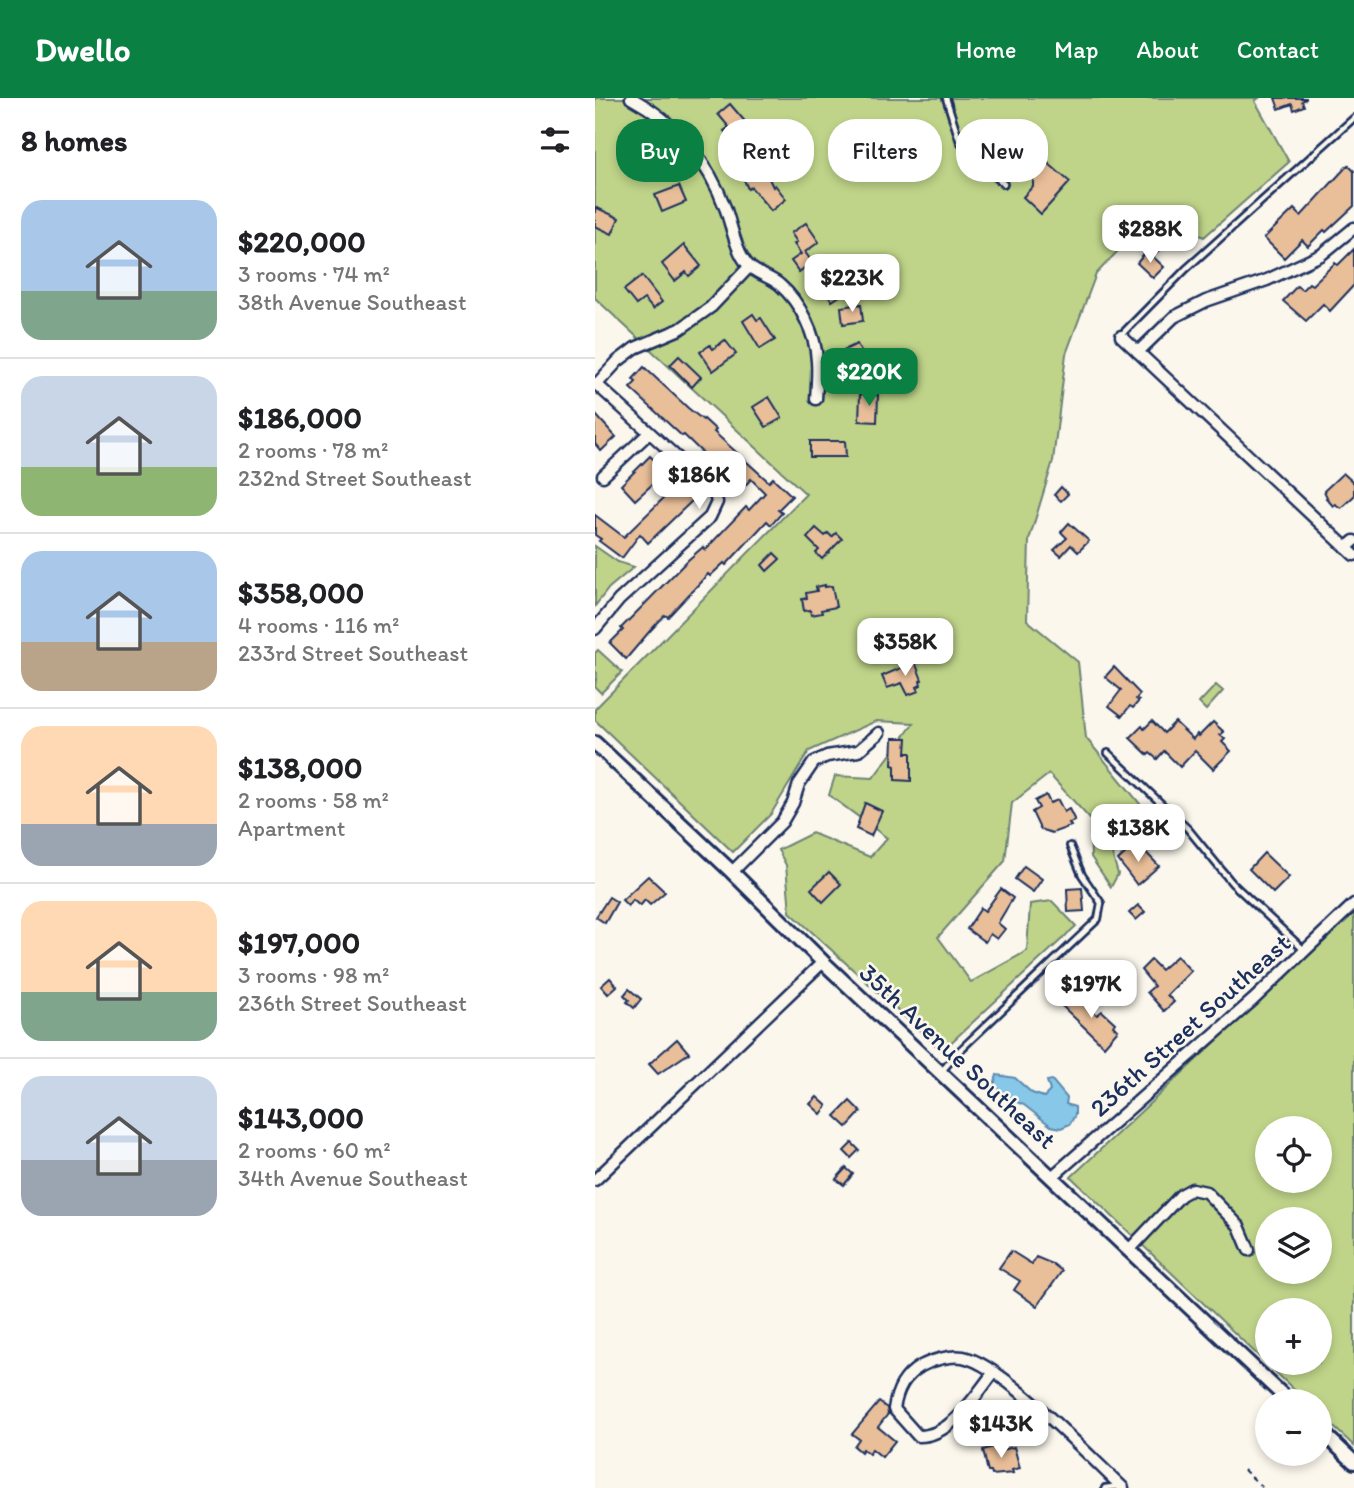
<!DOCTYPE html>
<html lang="en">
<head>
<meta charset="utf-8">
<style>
  :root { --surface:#fff; --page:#f2f2f2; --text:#202124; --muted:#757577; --line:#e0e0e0; --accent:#0b8043 }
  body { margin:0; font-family:Itim,sans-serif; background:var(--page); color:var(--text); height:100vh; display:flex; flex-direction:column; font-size:26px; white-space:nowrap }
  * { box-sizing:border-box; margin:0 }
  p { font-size:23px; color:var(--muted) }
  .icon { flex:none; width:38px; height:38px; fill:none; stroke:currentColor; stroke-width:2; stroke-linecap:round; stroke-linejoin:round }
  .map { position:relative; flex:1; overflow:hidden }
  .panel { display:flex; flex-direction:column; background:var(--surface); width:595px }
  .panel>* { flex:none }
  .banner { position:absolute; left:21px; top:21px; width:632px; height:63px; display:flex; gap:14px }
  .buttons { position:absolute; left:660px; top:1018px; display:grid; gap:14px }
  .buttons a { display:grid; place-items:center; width:77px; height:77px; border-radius:50%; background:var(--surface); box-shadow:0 4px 10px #0003; font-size:35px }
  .price { position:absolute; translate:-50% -60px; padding:0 16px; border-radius:14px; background:#fff; color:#222; font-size:23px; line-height:46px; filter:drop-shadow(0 2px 4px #0008) }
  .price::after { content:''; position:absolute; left:50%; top:42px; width:21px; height:16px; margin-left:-10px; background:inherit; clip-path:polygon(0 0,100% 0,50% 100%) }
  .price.current { background:var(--accent); color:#fff }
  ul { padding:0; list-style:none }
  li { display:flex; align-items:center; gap:21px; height:175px; padding:0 21px }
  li+li { border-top:2px solid var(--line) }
  li span { display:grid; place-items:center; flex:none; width:196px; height:140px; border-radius:21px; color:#555 }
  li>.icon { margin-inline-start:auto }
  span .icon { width:84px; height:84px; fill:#fffc; stroke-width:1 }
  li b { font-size:30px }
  h2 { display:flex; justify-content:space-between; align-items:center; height:84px; padding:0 21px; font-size:30px }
  .chip { padding:0 24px; border-radius:28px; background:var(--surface); box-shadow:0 4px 10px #0003; font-size:24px; line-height:63px }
  .chip.current { background:var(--accent); color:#fff }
  header { display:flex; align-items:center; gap:42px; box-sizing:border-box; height:98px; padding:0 35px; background:var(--accent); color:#fff }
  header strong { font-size:33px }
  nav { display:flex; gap:38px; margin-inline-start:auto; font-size:24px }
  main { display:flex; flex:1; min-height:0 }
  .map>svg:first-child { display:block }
  .green { fill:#bfd489; stroke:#6d8274; stroke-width:2; fill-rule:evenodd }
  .water { fill:#87c7e7; stroke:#5c8ab0; stroke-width:2 }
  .building { fill:#e9bf99; stroke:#1b2f5e; stroke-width:2 }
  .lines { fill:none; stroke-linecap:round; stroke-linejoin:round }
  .service-casing { stroke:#1b2f5e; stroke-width:10 }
  .minor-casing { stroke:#1b2f5e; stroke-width:15 }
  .tertiary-casing { stroke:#1b2f5e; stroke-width:18 }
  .path { stroke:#1b2f5e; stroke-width:2; stroke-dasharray:5 5; stroke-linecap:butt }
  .service { stroke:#fbf7ec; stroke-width:4.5 }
  .minor { stroke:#fbf7ec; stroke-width:10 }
  .tertiary { stroke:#fbf7ec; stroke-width:12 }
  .labels { text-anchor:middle; stroke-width:5; stroke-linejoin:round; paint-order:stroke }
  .street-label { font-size:26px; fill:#1b2f5e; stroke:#fbf7ec }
</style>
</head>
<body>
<header>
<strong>Dwello</strong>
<nav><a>Home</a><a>Map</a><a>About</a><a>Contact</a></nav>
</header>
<main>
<section class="panel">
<h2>8 homes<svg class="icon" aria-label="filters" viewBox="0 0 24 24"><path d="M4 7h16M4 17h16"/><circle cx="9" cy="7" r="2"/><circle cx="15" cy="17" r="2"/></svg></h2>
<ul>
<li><span style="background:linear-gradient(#a9c7e8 65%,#7fa58c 0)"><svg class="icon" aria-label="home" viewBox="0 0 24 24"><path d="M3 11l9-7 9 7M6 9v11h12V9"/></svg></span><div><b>$220,000</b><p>3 rooms · 74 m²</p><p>38th Avenue Southeast</p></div></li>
<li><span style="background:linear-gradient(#c9d6e8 65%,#8fb573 0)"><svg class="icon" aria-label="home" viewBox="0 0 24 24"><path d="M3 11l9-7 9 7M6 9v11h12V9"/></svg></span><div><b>$186,000</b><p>2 rooms · 78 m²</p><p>232nd Street Southeast</p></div></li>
<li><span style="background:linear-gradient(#a9c7e8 65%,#b9a48a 0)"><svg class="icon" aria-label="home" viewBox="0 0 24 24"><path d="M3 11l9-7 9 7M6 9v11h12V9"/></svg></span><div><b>$358,000</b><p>4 rooms · 116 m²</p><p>233rd Street Southeast</p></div></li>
<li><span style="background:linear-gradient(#ffd9b3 70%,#9aa5b1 0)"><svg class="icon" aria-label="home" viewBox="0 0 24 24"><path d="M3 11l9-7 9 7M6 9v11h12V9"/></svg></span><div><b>$138,000</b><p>2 rooms · 58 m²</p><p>Apartment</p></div></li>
<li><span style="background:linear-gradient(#ffd9b3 65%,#7fa58c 0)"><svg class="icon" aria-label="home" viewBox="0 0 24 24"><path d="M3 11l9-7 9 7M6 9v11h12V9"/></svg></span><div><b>$197,000</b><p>3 rooms · 98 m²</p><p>236th Street Southeast</p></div></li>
<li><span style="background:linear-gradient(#c9d6e8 60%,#9aa5b1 0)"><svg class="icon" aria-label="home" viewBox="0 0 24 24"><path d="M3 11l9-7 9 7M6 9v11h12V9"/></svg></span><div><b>$143,000</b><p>2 rooms · 60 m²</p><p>34th Avenue Southeast</p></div></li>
</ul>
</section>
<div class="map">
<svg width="759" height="1390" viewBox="0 0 759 1390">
  <rect width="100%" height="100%" fill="#fbf7ec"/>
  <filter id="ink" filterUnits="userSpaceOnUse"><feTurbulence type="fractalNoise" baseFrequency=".0143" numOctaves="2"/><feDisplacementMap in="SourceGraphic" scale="14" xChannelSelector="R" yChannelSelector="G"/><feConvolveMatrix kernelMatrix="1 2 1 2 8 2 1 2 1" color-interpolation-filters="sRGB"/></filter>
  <g filter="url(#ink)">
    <g class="green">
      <polygon points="0,0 664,0 660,3 694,64 609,139 573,123 540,135 501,176 471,256 458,363 434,442 432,522 483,564 491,640 564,729 529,727 513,742 523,776 516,789 496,759 495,721 454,676 417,705 410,763 343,839 376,884 432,853 435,806 457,803 481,828 347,953 195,814 191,767 183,752 217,735 275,759 292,740 234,697 240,678 278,680 319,625 281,623 214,653 176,716 138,754 0,622 0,611 211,396 0,200"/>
      <polygon points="0,448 23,464 39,469 14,490 0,508"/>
      <polygon points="3,552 27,574 6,595 0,589 2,575 0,573 0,555"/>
      <polygon points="621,587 628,593 611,612 604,605"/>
      <path d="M 759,806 L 759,1348 L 725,1316 L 724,1304 L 712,1304 L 476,1079 L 661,906 ZM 672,1031 L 724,1031 L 724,1083 L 672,1083 ZM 672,1122 L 724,1122 L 724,1174 L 672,1174 ZM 672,1213 L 724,1213 L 724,1265 L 672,1265 Z"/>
    </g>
    <polygon class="water" points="402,977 420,980 437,995 449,999 455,993 452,983 457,982 472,1000 471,1006 480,1009 480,1017 475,1026 466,1030 456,1028 429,1007 406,997 399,987"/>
    <g class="building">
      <polygon points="680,0 711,0 711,1 707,3 709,8 699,12 697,6 684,11"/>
      <polygon points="135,6 153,27 136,41 129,33 134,29 123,16"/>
      <polygon points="157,45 178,89 180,87 191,101 176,113 156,89 153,91 137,54"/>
      <polygon points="432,47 475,84 446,116 428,99 438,88 438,76 420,60"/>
      <polygon points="753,67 759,73 759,108 731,134 729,132 713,148 707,142 689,160 669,140 699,111 706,118"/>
      <polygon points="84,88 91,104 67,114 60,97"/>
      <polygon points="0,109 24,120 17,136 0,128"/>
      <polygon points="211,125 224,144 210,154 217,164 204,174 196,163 206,156 199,146 202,144 196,135"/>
      <polygon points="558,134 571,145 561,155 549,143"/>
      <polygon points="89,147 106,168 94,178 91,174 80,183 67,166"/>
      <polygon points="759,151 759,187 735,213 728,206 711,223 688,203 702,188 707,192 714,185 717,187 740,165 743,167"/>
      <polygon points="552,153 569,169 558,180 542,165"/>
      <polygon points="246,167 257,184 249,189 252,193 237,203 231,193 238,188 231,176"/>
      <polygon points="47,178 67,204 58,211 49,201 41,207 29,192"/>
      <polygon points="266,206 268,223 248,226 246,209"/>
      <polygon points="158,216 162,222 166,220 180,242 165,251 148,223"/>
      <polygon points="130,242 141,256 118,273 105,254 115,247 118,251"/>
      <polygon points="262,246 274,269 259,276 247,253"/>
      <polygon points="84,258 106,279 97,289 75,267"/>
      <polygon points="49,269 93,310 108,322 109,321 121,332 119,334 174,384 178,380 197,398 183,412 187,415 176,427 172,423 131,467 129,465 115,478 113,476 73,519 70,517 54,534 31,561 15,545 28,532 26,530 93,462 108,449 110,452 151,409 154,412 170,395 156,381 146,392 89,337 87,338 35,290 41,284 38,281"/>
      <polygon points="265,296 283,297 282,324 264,323"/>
      <polygon points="174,299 187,320 171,329 158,309"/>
      <polygon points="0,316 21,339 6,353 0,346"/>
      <polygon points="215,343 250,343 251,359 215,359"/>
      <polygon points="55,358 71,374 40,402 26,387"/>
      <polygon points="748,375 759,385 759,398 746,410 740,406 738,408 731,400 732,399 729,393"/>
      <polygon points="83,386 99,401 53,445 45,436 27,460 4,443 6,441 0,437 0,417 29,439"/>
      <polygon points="466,389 473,396 466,403 459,397"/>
      <polygon points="474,425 494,443 483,454 476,447 466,458 459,452 472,440 466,434"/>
      <polygon points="221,430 230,438 233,435 237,439 241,435 247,441 227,461 221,455 224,452 212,440"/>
      <polygon points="179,455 185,461 172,473 167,467"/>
      <polygon points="230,487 230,489 237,488 241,509 226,512 227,515 216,517 215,512 209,513 207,501 212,500 211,495 222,493 221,489"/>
      <polygon points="320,564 327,582 325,583 326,587 322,589 324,593 313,597 307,585 292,590 287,578"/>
      <polygon points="519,569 545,596 541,601 544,603 538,610 535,608 527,618 514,608 526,592 510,579"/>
      <polygon points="557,623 569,635 580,624 598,641 602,636 604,638 618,624 629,634 625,637 630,641 627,644 636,653 618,671 600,653 585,669 569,653 562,661 555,655 553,657 535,640 547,628 549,631"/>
      <polygon points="298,640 312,640 311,655 316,655 316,683 300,682 300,668 297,667"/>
      <polygon points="451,697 455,705 463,702 469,714 474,711 480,723 474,725 476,728 457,735 445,731 437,714 444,710 440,703"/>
      <polygon points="270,705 287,713 276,738 261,731"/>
      <polygon points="542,745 564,768 542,787 523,762"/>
      <polygon points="669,755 694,779 678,795 654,771"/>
      <polygon points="429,768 447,781 438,794 420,781"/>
      <polygon points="234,774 246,786 228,804 216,791"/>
      <polygon points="53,778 70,794 55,807 50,802 45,808 38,802 33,808 27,802"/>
      <polygon points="487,790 489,813 473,814 472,791"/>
      <polygon points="406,791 418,800 403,825 410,831 402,841 395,836 390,844 372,831 386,810 390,813"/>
      <polygon points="14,799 22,804 10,825 1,819"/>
      <polygon points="543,807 550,814 541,822 534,815"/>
      <polygon points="582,858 596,873 572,897 579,904 569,913 552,894 559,888 546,872 556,862 566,872"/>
      <polygon points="465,871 480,884 472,893 457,880"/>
      <polygon points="15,880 22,888 13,896 6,888"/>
      <polygon points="34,891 46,901 39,910 32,904 34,902 29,897"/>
      <polygon points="477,895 502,917 507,913 520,925 518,928 523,932 509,948 466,907"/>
      <polygon points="82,941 94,955 63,976 54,966"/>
      <polygon points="222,999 232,1008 226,1016 215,1006"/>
      <polygon points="255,1003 266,1014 252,1029 240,1018"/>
      <polygon points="257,1045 264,1052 256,1060 249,1053"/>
      <polygon points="251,1070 258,1076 249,1087 241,1081"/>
      <polygon points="416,1153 437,1166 441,1159 458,1166 467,1173 442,1208 419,1192 425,1183 404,1170"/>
      <polygon points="284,1304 292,1310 293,1316 283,1329 300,1343 287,1359 277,1351 274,1356 268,1351 266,1354 259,1348 264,1341 257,1336"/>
      <polygon points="405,1347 406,1352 419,1349 425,1370 417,1372 418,1375 397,1377 396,1374 393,1374 388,1352"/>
    </g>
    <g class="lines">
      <defs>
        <g id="service">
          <polyline points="351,0 365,44 383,64 409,86"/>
          <polyline points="526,237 591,171 759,20"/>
          <polyline points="513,655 593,731 637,785 709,852"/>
          <polyline points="347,973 363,954 503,821 506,805 487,777 475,748"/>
          <polyline points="510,1390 525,1388"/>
        </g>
        <g id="minor">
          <path d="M 36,0 C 81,24 114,64 131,112 C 137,130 141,153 153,167 C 161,176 176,179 185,187 C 205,204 221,237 222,263 C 223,275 222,288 221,301"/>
          <polyline points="526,238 759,457"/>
          <polyline points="543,254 579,219 611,203 672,182 726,157 759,130"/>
          <polyline points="0,285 119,393 122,404 115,419 24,502 0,531"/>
          <polyline points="1,287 23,263 40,250 85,231 116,209 154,169"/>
          <polyline points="8,378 54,335"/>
          <polyline points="751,450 759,443"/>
          <polyline points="137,774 187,724 198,705 204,686 219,664 232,658 263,653 284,635"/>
          <polyline points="458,1078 658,902 759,806"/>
          <polyline points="0,1082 228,864"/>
          <polyline points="535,1151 586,1097 597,1091 611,1094 644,1128 654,1152"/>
          <path d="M 399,1274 C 380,1298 356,1339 323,1338 L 299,1311 C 302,1292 309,1278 326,1268 C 337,1262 355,1257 368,1259 C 407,1266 496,1360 528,1390"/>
        </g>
        <g id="tertiary">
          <polyline points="0,645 137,774 228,864 695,1304"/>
          <polyline points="724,1331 759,1364"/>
        </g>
      </defs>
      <use href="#service" class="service-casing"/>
      <use href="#minor" class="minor-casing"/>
      <use href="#tertiary" class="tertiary-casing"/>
      <polyline class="path" points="649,1372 668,1390"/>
      <use href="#service" class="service"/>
      <use href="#minor" class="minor"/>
      <use href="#tertiary" class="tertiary"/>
    </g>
  </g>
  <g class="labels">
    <g class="street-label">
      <text transform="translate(595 927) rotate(-42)" y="9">236th Street Southeast</text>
      <text transform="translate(363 958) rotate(43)" y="9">35th Avenue Southeast</text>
    </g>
  </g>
</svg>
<div class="buttons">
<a><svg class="icon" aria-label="locate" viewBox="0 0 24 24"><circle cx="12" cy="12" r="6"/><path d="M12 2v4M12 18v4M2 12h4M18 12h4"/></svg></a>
<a><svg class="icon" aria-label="layers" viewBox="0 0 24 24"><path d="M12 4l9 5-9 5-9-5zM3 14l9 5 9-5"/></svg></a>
<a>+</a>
<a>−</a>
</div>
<b class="price" style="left:555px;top:167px">$288K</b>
<b class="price" style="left:257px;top:216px">$223K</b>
<b class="price current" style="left:274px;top:310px">$220K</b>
<b class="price" style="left:104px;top:413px">$186K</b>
<b class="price" style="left:310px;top:580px">$358K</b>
<b class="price" style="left:543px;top:766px">$138K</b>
<b class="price" style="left:496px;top:922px">$197K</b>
<b class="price" style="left:406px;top:1362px">$143K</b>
<div class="banner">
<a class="chip current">Buy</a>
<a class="chip">Rent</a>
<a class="chip">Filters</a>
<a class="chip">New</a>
</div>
</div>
</main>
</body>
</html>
